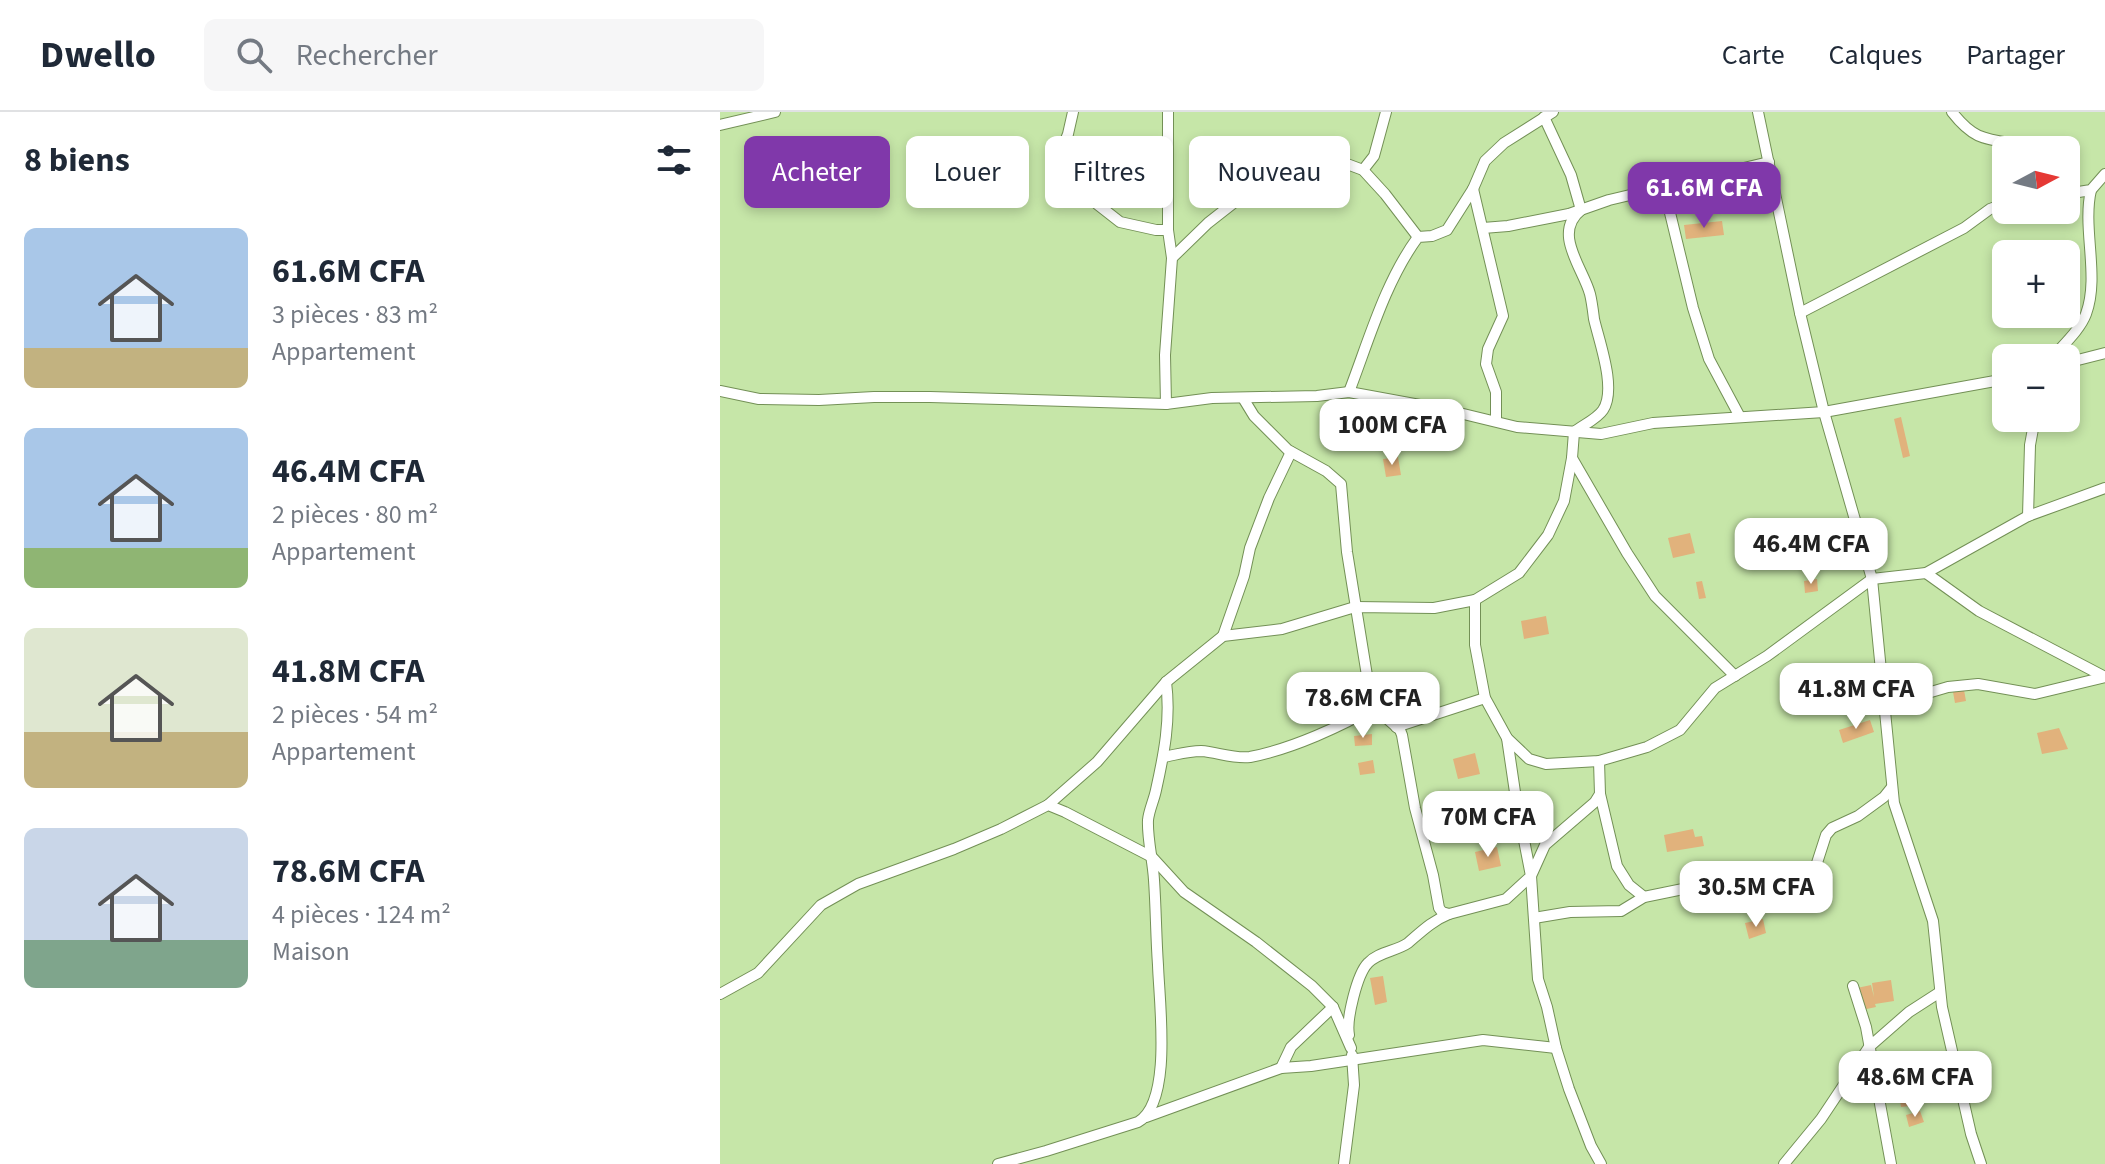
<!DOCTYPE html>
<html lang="fr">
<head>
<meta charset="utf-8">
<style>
  :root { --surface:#fff; --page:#f6f6f7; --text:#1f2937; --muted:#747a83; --line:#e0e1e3; --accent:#8038aa }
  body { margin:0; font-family:"Source Sans 3",sans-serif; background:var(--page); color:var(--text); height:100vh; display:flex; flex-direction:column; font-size:30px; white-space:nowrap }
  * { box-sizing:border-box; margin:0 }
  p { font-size:26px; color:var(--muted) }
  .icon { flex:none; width:44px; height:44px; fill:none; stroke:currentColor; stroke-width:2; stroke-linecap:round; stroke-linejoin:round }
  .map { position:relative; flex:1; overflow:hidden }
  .details { display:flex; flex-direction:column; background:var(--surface); width:720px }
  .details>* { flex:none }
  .guide { position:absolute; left:24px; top:24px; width:760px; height:72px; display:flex; gap:16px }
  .needle { width:52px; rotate:83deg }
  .tools { position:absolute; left:1272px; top:24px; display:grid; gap:16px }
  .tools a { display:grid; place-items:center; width:88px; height:88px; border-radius:12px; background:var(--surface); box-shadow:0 4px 12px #0003; font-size:40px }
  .price { position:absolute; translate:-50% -68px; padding:0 18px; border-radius:16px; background:#fff; color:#222; font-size:26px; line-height:52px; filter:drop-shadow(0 2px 4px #0008) }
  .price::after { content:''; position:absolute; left:50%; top:48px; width:24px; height:18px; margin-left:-12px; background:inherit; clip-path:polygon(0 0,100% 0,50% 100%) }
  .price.active { background:var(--accent); color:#fff }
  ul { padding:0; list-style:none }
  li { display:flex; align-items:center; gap:24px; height:200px; padding:0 24px }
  li span { display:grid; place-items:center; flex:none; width:224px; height:160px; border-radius:12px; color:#555 }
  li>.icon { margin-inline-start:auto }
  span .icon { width:96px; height:96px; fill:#fffc; stroke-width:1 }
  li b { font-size:34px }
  h2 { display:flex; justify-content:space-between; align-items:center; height:96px; padding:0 24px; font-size:34px }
  .pill { padding:0 28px; border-radius:12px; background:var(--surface); box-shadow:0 4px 12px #0003; font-size:28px; line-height:72px }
  .pill.active { background:var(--accent); color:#fff }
  header { display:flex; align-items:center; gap:48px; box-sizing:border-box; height:112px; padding:0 40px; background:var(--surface); border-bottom:2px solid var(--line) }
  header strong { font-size:38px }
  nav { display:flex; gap:44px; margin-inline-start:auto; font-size:28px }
  .search { width:560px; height:72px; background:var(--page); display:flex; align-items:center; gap:20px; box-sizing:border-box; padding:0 28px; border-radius:12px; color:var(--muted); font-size:30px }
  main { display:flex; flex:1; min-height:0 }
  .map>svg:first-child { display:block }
  .building { fill:#e1b27c }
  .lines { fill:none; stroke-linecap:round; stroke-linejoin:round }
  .street-casing { stroke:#739056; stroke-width:12 }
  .street { stroke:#fff; stroke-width:10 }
</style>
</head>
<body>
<header>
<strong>Dwello</strong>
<div class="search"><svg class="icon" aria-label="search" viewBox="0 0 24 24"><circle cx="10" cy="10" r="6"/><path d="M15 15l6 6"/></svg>Rechercher</div>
<nav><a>Carte</a><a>Calques</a><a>Partager</a></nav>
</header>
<main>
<section class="details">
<h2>8 biens<svg class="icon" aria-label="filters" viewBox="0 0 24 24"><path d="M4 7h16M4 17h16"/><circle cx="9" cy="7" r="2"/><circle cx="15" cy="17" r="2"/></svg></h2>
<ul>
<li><span style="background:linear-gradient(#a9c7e8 75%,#c2b280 0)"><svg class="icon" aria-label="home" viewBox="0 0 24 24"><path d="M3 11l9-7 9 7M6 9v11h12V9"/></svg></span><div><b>61.6M CFA</b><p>3 pièces · 83 m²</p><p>Appartement</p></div></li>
<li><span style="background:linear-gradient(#a9c7e8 75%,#8fb573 0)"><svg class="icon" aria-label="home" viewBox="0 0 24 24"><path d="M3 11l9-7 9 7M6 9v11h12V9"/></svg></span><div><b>46.4M CFA</b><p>2 pièces · 80 m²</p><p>Appartement</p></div></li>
<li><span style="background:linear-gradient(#dfe7d0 65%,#c2b280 0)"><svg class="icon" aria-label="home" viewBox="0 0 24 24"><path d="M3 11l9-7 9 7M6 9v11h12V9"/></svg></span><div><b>41.8M CFA</b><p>2 pièces · 54 m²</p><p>Appartement</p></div></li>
<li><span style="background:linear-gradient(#c9d6e8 70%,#7fa58c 0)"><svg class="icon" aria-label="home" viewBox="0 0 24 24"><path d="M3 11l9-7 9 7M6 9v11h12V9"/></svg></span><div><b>78.6M CFA</b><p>4 pièces · 124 m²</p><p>Maison</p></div></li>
</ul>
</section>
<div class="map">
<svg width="1385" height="1052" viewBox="0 0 1385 1052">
  <rect width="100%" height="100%" fill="#c6e6a8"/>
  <g class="building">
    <polygon points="1002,109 1004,123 966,127 964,113"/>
    <polygon points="1181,305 1190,344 1183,346 1174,307"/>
    <polygon points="678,345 681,363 666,365 663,347"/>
    <polygon points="970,421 975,441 953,446 948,426"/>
    <polygon points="1115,437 1118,455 1104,457 1101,440"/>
    <polygon points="1097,467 1098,479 1085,481 1084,469"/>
    <polygon points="982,469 986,486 979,487 976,470"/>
    <polygon points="826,504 829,522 804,527 801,509"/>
    <polygon points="604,567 609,584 588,589 584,572"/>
    <polygon points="1244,578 1246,589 1235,591 1233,580"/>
    <polygon points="1150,608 1154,620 1123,631 1119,618"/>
    <polygon points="1339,616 1348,637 1322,642 1317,621"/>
    <polygon points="652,622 652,633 635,634 634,624"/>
    <polygon points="755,641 760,662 738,667 733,647"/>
    <polygon points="653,648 655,661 640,663 638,651"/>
    <polygon points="785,710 786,724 754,728 752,714"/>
    <polygon points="973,717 975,725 982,724 984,734 947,740 944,723"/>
    <polygon points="777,735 781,754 759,759 755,740"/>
    <polygon points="1043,807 1046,821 1029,827 1025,811"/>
    <polygon points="663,864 667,890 655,893 650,866"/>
    <polygon points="1171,868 1174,889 1155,892 1156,895 1142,898 1137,876 1151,873 1154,885 1152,871"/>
    <polygon points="1196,972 1199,993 1181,995 1178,975"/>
    <polygon points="1200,999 1204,1010 1189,1015 1186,1003"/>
  </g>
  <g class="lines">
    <defs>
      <g id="street">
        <polyline points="353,0 348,22 340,42 343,58 377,92 400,110 436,118 448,118"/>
        <polyline points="448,0 448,118 452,146"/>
        <polyline points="1038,0 1080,201 1104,300 1152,467 1174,691 1213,809 1222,895 1251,1022 1261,1052"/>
        <path d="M 1232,0 C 1253,27 1264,27 1297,32"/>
        <path d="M 824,5 L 851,63 L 861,98 C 832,121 863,156 870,182 C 872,190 873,199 874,207 C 879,229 897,277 883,298 C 877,307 863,313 854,320 L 852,346 L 907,441 L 935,484 L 1015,564"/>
        <polyline points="0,13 55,0"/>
        <polyline points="643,58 654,44 666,0"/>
        <polyline points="944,76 973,196 989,247 1020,305"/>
        <polyline points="753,77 783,204 768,237 766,252 776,280 776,309"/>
        <polyline points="1346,82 1371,78 1385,62"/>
        <polyline points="763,116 788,114 849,102 889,88 1049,50"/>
        <polyline points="1080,201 1244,116 1270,97 1286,91"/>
        <path d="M 1332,246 C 1343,233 1360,218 1366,202 C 1380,164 1362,117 1371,78"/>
        <polyline points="1346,251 1385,241"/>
        <polyline points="0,279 39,287 99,288 154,285 210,285 446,292 492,286 597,284 629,280 727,298 797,315 881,322 933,311 1104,300 1286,267"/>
        <path d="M 629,280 C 649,228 665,170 698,125 L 712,124 L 727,118 L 753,77 L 765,49 L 784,31 L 833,0"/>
        <polyline points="523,286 534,304 568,338 606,359 621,372 627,440 649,576 664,604 680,618 682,623 695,696 713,763 719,796 722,800 729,802 786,787 811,764 796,687 787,626"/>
        <polyline points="446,292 445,243 452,146 488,111 525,82 568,58 594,55 627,52 643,58 665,82 698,125"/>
        <polyline points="1308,404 1385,376"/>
        <polyline points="1206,461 1259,499 1385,565"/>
        <polyline points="755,488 755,533 765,586 787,626 809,647 826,652 879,649 927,635 960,618 995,576 1047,544 1152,467 1206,461 1308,404 1310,333 1315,306"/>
        <polyline points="503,524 524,464 530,436 549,386 571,340"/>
        <polyline points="1165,599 1194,585 1228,575 1258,572 1315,582 1385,565"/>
        <polyline points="676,615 765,586"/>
        <path d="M 443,645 C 455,643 468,639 481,639 C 497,640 513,647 530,645 C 572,637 622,614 658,593"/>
        <polyline points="879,649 880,682 875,690 825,733 811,764 818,867 827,895 836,936 849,977 871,1034 881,1052"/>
        <polyline points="880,682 897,754 909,773 924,785"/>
        <polyline points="328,693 377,650 446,570 503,524 562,517 635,495 714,496 755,488 799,461 828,423 844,389 852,346"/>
        <polyline points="814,806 850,800 901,799 924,785 963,777 1012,771 1028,764 1065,765 1085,761 1096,754 1106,723 1112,716 1138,704 1164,685 1172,675"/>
        <polyline points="1133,874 1146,915 1171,1052"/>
        <polyline points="0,882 38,861 101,793 138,772 234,737 281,717 328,693 345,700 432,745 464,780 536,830 592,874 613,895 631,936"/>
        <path d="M 629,923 C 626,908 637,862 648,851 C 658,840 677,839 688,831 C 702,819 712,809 729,802"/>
        <polyline points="561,956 571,935 613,895"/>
        <polyline points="426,1005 561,956 591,954 763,928 836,936"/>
        <path d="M 278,1052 L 326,1039 L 418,1010 C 453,990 439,889 438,853 C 436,825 436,797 434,768 C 433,749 427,726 428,708 C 429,698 434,688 436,678 C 444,642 451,607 446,570"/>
        <polyline points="624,1052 634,973 632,943"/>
        <polyline points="1064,1052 1101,1007 1149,935 1189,900 1220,880"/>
      </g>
    </defs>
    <use href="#street" class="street-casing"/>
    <use href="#street" class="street"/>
  </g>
</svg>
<div class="tools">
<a><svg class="needle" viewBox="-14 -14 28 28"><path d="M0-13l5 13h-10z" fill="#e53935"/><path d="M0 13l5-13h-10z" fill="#747a83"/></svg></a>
<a>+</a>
<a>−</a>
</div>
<b class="price active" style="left:984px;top:118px">61.6M CFA</b>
<b class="price" style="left:672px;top:355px">100M CFA</b>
<b class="price" style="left:1091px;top:474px">46.4M CFA</b>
<b class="price" style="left:1136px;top:619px">41.8M CFA</b>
<b class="price" style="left:643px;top:628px">78.6M CFA</b>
<b class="price" style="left:768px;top:747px">70M CFA</b>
<b class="price" style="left:1036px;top:817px">30.5M CFA</b>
<b class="price" style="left:1195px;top:1007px">48.6M CFA</b>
<div class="guide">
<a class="pill active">Acheter</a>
<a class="pill">Louer</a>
<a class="pill">Filtres</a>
<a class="pill">Nouveau</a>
</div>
</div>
</main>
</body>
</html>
